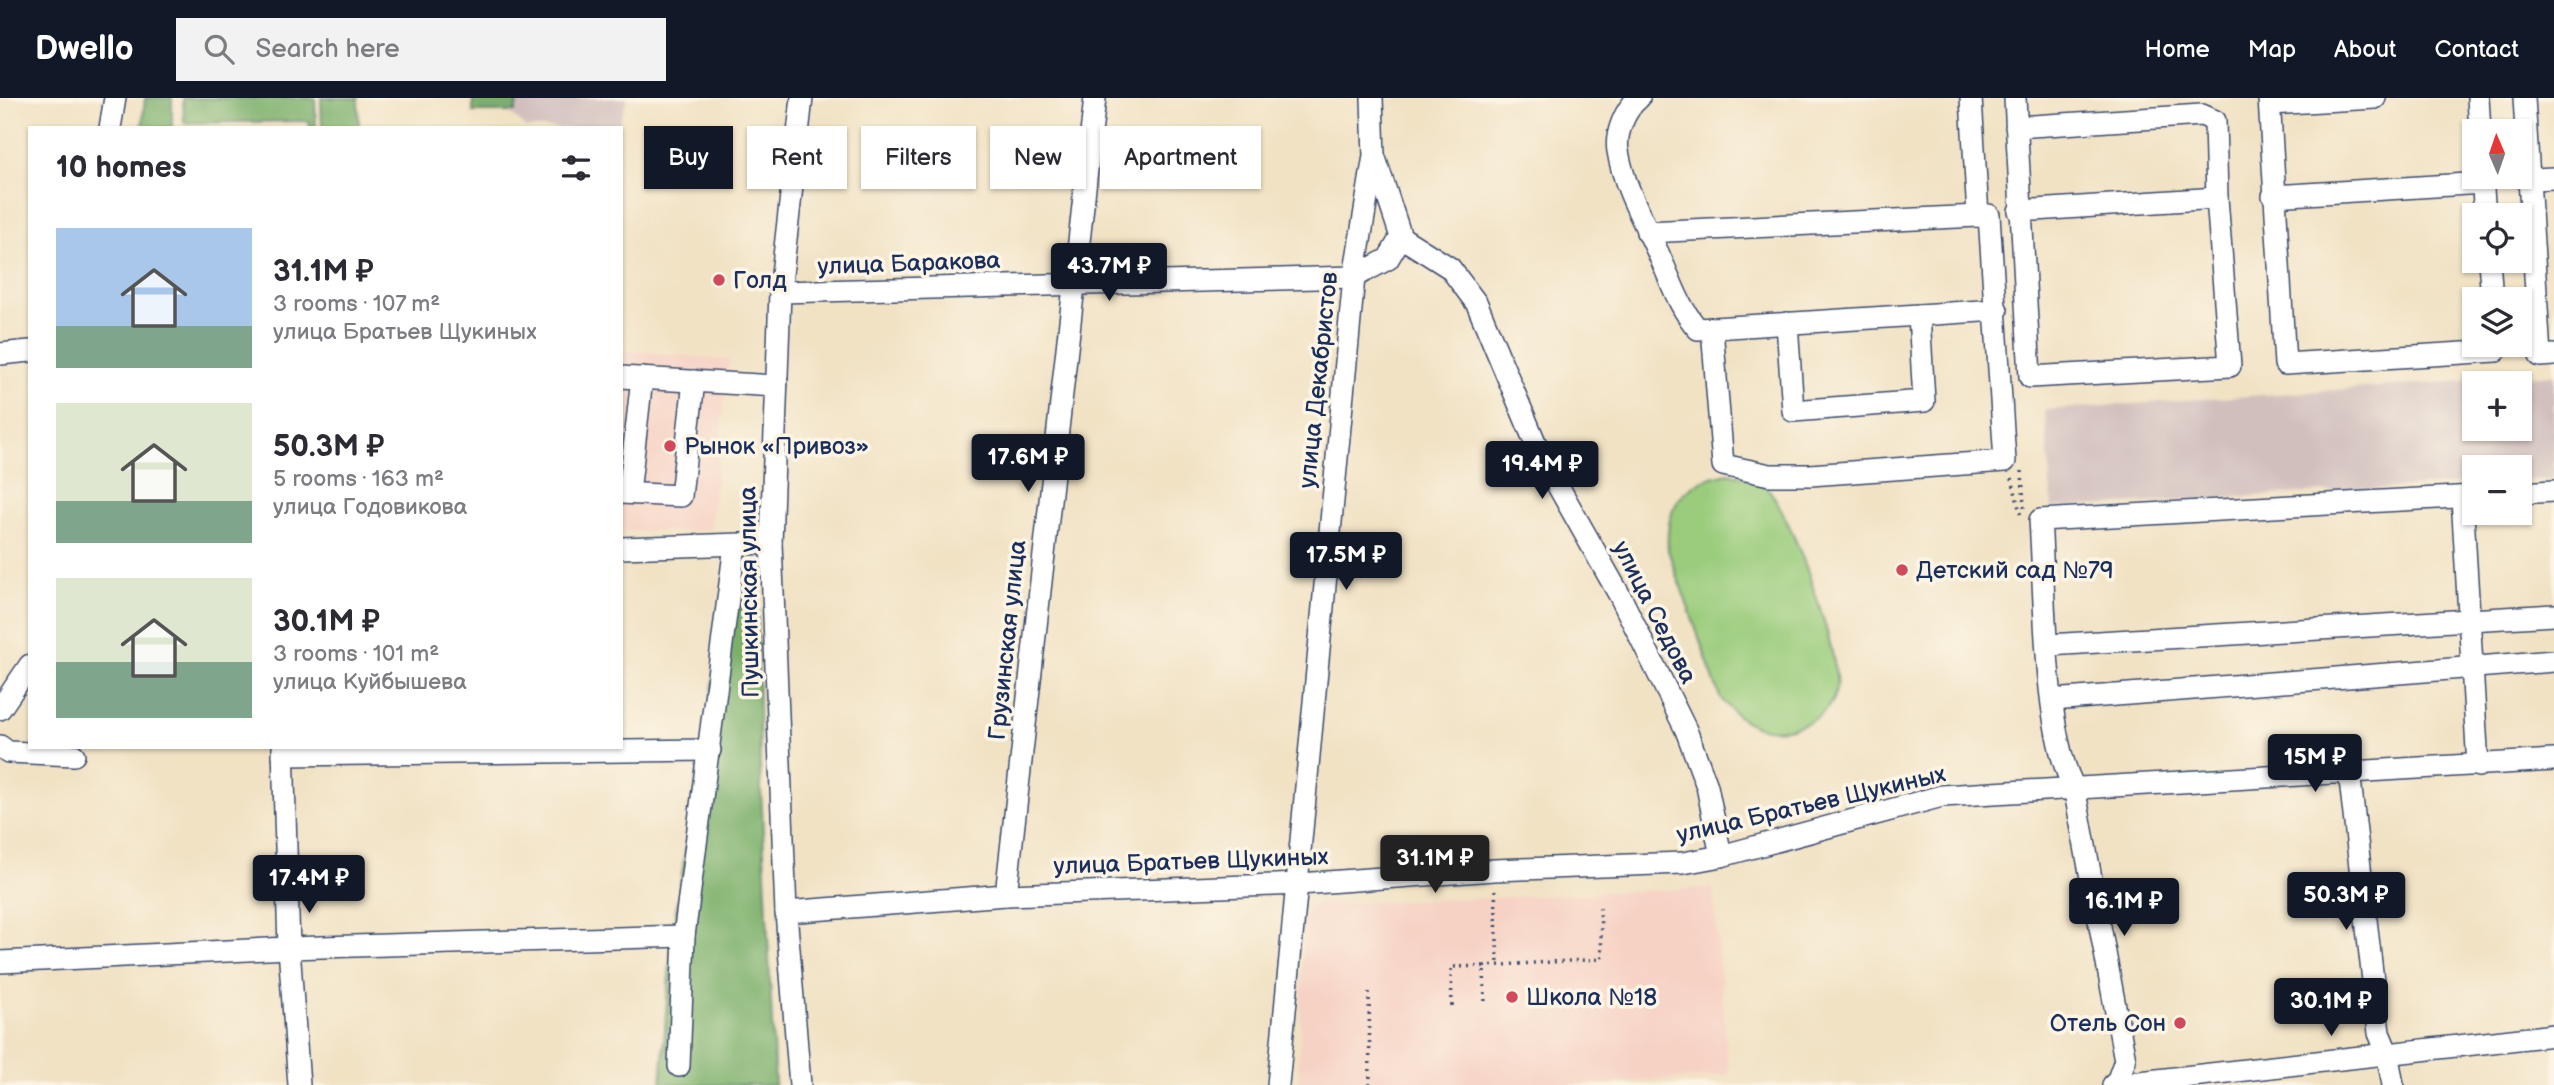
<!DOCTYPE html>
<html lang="en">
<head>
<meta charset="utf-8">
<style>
  :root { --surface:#fff; --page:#f2f2f3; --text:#2b2b33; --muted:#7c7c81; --accent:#111827 }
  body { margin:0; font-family:"Balsamiq Sans",sans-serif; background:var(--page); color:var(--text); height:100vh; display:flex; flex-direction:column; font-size:26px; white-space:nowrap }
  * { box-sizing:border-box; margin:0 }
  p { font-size:23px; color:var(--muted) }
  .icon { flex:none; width:38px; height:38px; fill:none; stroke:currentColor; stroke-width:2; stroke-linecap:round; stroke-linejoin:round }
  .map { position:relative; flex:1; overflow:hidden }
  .drawer { position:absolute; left:28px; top:28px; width:595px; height:623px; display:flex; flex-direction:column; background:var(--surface); border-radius:0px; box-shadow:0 2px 5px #0004 }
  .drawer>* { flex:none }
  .guide { position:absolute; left:644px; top:28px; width:665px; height:63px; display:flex; gap:14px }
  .needle { width:46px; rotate:358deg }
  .tools { position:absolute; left:2462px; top:21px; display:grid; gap:14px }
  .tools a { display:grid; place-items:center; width:70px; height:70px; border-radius:0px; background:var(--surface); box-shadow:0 2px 5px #0004; font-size:35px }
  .price { position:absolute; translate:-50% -60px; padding:0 16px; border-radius:7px; background:var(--accent); color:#fff; font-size:23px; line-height:46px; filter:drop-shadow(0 2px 4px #0008) }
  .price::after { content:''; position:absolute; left:50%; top:42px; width:21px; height:16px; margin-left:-10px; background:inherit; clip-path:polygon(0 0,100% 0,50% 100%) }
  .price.active { background:#222; color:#fff }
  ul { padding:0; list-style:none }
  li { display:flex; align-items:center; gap:21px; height:175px; padding:0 28px }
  li span { display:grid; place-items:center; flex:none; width:196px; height:140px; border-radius:0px; color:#555 }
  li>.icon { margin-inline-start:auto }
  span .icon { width:84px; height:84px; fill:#fffc; stroke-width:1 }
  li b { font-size:30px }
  h2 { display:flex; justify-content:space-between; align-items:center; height:84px; padding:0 28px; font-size:30px }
  .pill { padding:0 24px; border-radius:0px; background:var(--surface); box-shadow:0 2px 5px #0004; font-size:24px; line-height:63px }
  .pill.active { background:var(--accent); color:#fff }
  header { display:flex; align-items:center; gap:42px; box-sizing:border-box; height:98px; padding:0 35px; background:var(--accent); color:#fff }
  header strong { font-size:33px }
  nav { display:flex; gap:38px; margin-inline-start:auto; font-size:24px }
  .search { width:490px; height:63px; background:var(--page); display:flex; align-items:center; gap:18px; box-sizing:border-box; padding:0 24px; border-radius:0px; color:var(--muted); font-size:26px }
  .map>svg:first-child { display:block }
  .built { fill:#f6d2c4 }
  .industrial { fill:#d1bfbe; fill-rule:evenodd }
  .green { fill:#9acc7b; stroke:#5a7e6c; stroke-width:2 }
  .forest { fill:#7bb06b; stroke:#4b7064; stroke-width:2 }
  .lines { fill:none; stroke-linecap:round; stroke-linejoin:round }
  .minor-casing { stroke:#3b4a6d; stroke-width:24 }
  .path { stroke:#3b4a6d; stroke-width:3.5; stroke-dasharray:2 5; stroke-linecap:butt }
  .minor { stroke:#fff; stroke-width:21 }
  .poi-dot { fill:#d1495b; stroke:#fcf5e5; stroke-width:2.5 }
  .labels { text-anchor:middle; stroke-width:7; stroke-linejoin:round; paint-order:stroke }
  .street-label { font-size:24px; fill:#1b2f5e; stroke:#fcf5e5 }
  .poi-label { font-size:24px; fill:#1b2f5e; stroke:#fcf5e5; text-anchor:start }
</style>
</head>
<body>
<header>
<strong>Dwello</strong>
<div class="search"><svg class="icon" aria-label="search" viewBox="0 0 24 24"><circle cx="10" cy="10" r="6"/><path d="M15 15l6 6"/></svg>Search here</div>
<nav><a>Home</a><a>Map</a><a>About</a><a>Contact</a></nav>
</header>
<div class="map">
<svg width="2554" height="987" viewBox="0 0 2554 987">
  <rect width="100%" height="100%" fill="#fcf5e5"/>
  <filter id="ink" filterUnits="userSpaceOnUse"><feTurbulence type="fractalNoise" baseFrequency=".0143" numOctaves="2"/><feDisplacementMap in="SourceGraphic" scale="14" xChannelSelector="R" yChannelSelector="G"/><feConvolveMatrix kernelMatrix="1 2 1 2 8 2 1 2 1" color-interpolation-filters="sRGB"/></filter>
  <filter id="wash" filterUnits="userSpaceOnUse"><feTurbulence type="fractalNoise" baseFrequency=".00686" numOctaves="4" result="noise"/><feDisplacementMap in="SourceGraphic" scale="28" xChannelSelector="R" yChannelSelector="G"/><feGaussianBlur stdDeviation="1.57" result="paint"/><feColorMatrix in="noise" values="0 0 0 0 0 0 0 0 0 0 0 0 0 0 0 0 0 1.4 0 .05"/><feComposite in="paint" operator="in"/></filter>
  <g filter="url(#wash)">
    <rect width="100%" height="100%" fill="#f1e2c4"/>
    <g class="built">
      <polygon points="621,252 729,262 710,433 621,433"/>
      <polygon points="1713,790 1729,977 1593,987 1298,987 1304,820 1313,807"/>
    </g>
    <g class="industrial">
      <polygon points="507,0 627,0 618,30 527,30 506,12"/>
      <path d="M 2554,277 L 2554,381 L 2520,383 L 2520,369 L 2474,369 L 2474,385 L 2052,410 L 2045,312 ZM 2474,285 L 2520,285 L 2520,331 L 2474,331 Z"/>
    </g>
    <path class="green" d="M 1729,375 C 1741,379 1758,381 1768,391 C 1791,415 1842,560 1836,592 C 1830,623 1786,638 1758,629 C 1743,624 1729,611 1720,599 L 1668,452 C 1665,406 1684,383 1729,375 Z"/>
    <g class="forest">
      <polygon points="145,0 172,0 172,30 142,30"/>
      <polygon points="183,0 315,0 316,30 310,30 309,23 184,25"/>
      <polygon points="321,0 358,0 359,30 322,30"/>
      <polygon points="473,0 518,0 515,14 473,14"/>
      <polygon points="729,489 757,493 760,668 775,987 661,987 672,836"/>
    </g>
  </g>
  <g filter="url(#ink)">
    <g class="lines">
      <defs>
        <g id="minor">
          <path d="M 1639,0 C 1625,11 1615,36 1618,53 C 1624,91 1645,125 1660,159 C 1672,185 1679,210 1698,231 L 1997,212"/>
          <polyline points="2015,0 2030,279 2230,268 2217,100 2215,23 2202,17 2016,29"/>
          <polyline points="2269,0 2285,266 2496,253 2495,247"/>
          <polyline points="2478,0 2480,33"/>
          <polyline points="2524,0 2540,258 2554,257"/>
          <polyline points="2270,6 2375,0"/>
          <polyline points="110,30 115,0"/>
          <polyline points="1375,60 1401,139 1450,170 1477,206 1540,356 1620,498 1686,632 1707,688 1721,758"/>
          <polyline points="2482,79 2485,117"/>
          <polyline points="2530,81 2554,80"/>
          <polyline points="2273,98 2483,85"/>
          <polyline points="2019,113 2217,100"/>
          <polyline points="1647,134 1978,118"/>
          <polyline points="2489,163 2492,201"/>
          <polyline points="780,194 1354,179 1388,161 1401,139"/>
          <polyline points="1787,225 1793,313 1924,303 1919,217"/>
          <polyline points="1712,230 1723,367 1770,377 1810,377 2005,363 1989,117 1978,118 1971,0"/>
          <polyline points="0,256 30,253"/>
          <polyline points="621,279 775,288"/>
          <polyline points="621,395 681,398 694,283"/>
          <polyline points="629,395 642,280"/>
          <polyline points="2520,395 2554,393"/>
          <polyline points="2462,399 2478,668"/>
          <polyline points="621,450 771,445"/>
          <polyline points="2048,547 2554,517"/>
          <polyline points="2052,602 2554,563"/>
          <polyline points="0,611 30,567"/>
          <polyline points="0,648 8,654 74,657"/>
          <polyline points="283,649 289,850 299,987"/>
          <polyline points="283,657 710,652"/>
          <polyline points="2349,673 2379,935 2387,954 2393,987"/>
          <polyline points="1006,797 1095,0"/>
          <polyline points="786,814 1006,797 1299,786 1494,772 1683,765 1721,758 1942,698 2554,662"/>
          <polyline points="0,864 289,850 684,838"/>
          <polyline points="679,968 684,838 735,447"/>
          <polyline points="800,987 786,814 771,445 780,194 802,0"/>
          <polyline points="1278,987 1354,179 1374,58 1372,0"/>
          <polyline points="2113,987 2554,937"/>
          <path d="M 2116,987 L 2125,962 L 2074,689 C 2043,634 2045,490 2040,422 L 2474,398"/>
        </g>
      </defs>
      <use href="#minor" class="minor-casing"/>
      <g class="path">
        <polyline points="2022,373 2024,411"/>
        <polyline points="2012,380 2021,419"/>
        <polyline points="1495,792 1498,867"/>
        <polyline points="1484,868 1602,861 1600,807"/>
        <polyline points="1369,894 1370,987"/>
        <polyline points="1452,908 1451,869 1484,868 1485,906"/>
      </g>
      <use href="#minor" class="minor"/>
    </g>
  </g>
  <g class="poi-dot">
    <circle cx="719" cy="182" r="7"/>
    <circle cx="670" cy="348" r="7"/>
    <circle cx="1902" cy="472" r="7"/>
    <circle cx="1512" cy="899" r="7"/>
    <circle cx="2180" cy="925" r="7"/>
  </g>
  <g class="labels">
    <g class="street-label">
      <text transform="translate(909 165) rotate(-2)" y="8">улица Баракова</text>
      <text transform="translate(1318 282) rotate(-84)" y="8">улица Декабристов</text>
      <text transform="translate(749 494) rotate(-91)" y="8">Пушкинская улица</text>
      <text transform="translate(1655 514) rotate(63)" y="8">улица Седова</text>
      <text transform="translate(1007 542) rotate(-84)" y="8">Грузинская улица</text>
      <text transform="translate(1811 706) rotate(-13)" y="8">улица Братьев Щукиных</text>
      <text transform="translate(1191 763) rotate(-2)" y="8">улица Братьев Щукиных</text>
    </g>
    <g class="poi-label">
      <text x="733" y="190">Голд</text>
      <text x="684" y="356">Рынок «Привоз»</text>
      <text x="1916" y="480">Детский сад №79</text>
      <text x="1526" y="907">Школа №18</text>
      <text x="2166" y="933" text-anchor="end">Отель Сон</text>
    </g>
  </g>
</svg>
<div class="tools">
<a><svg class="needle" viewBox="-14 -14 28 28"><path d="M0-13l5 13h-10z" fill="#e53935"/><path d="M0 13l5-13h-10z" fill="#7c7c81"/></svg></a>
<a><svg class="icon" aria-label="locate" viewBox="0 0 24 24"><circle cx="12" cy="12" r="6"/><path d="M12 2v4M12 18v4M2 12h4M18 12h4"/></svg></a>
<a><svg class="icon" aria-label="layers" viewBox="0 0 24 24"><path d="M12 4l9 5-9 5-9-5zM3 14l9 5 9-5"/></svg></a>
<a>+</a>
<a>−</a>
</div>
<b class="price" style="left:1109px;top:205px">43.7M ₽</b>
<b class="price" style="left:1028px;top:396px">17.6M ₽</b>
<b class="price" style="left:1542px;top:403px">19.4M ₽</b>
<b class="price" style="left:1346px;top:494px">17.5M ₽</b>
<b class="price" style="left:2315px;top:696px">15M ₽</b>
<b class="price active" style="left:1435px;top:797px">31.1M ₽</b>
<b class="price" style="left:309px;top:817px">17.4M ₽</b>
<b class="price" style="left:2346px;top:834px">50.3M ₽</b>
<b class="price" style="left:2124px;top:840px">16.1M ₽</b>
<b class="price" style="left:2331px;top:940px">30.1M ₽</b>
<div class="guide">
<a class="pill active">Buy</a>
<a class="pill">Rent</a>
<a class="pill">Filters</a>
<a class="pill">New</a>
<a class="pill">Apartment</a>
</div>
<section class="drawer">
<h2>10 homes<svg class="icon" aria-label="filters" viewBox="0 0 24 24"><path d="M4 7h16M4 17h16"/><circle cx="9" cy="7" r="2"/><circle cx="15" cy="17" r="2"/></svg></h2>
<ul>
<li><span style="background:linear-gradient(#a9c7e8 70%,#7fa58c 0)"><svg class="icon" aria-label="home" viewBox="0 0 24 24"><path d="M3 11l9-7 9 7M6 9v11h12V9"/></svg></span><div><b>31.1M ₽</b><p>3 rooms · 107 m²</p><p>улица Братьев Щукиных</p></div></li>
<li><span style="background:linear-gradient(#dfe7d0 70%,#7fa58c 0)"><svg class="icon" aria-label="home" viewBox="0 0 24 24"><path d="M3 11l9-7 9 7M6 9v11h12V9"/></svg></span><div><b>50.3M ₽</b><p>5 rooms · 163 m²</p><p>улица Годовикова</p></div></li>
<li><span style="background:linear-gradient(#dfe7d0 60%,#7fa58c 0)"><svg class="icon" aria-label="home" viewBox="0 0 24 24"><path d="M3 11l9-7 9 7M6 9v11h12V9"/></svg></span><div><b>30.1M ₽</b><p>3 rooms · 101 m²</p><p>улица Куйбышева</p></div></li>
</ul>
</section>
</div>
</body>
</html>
